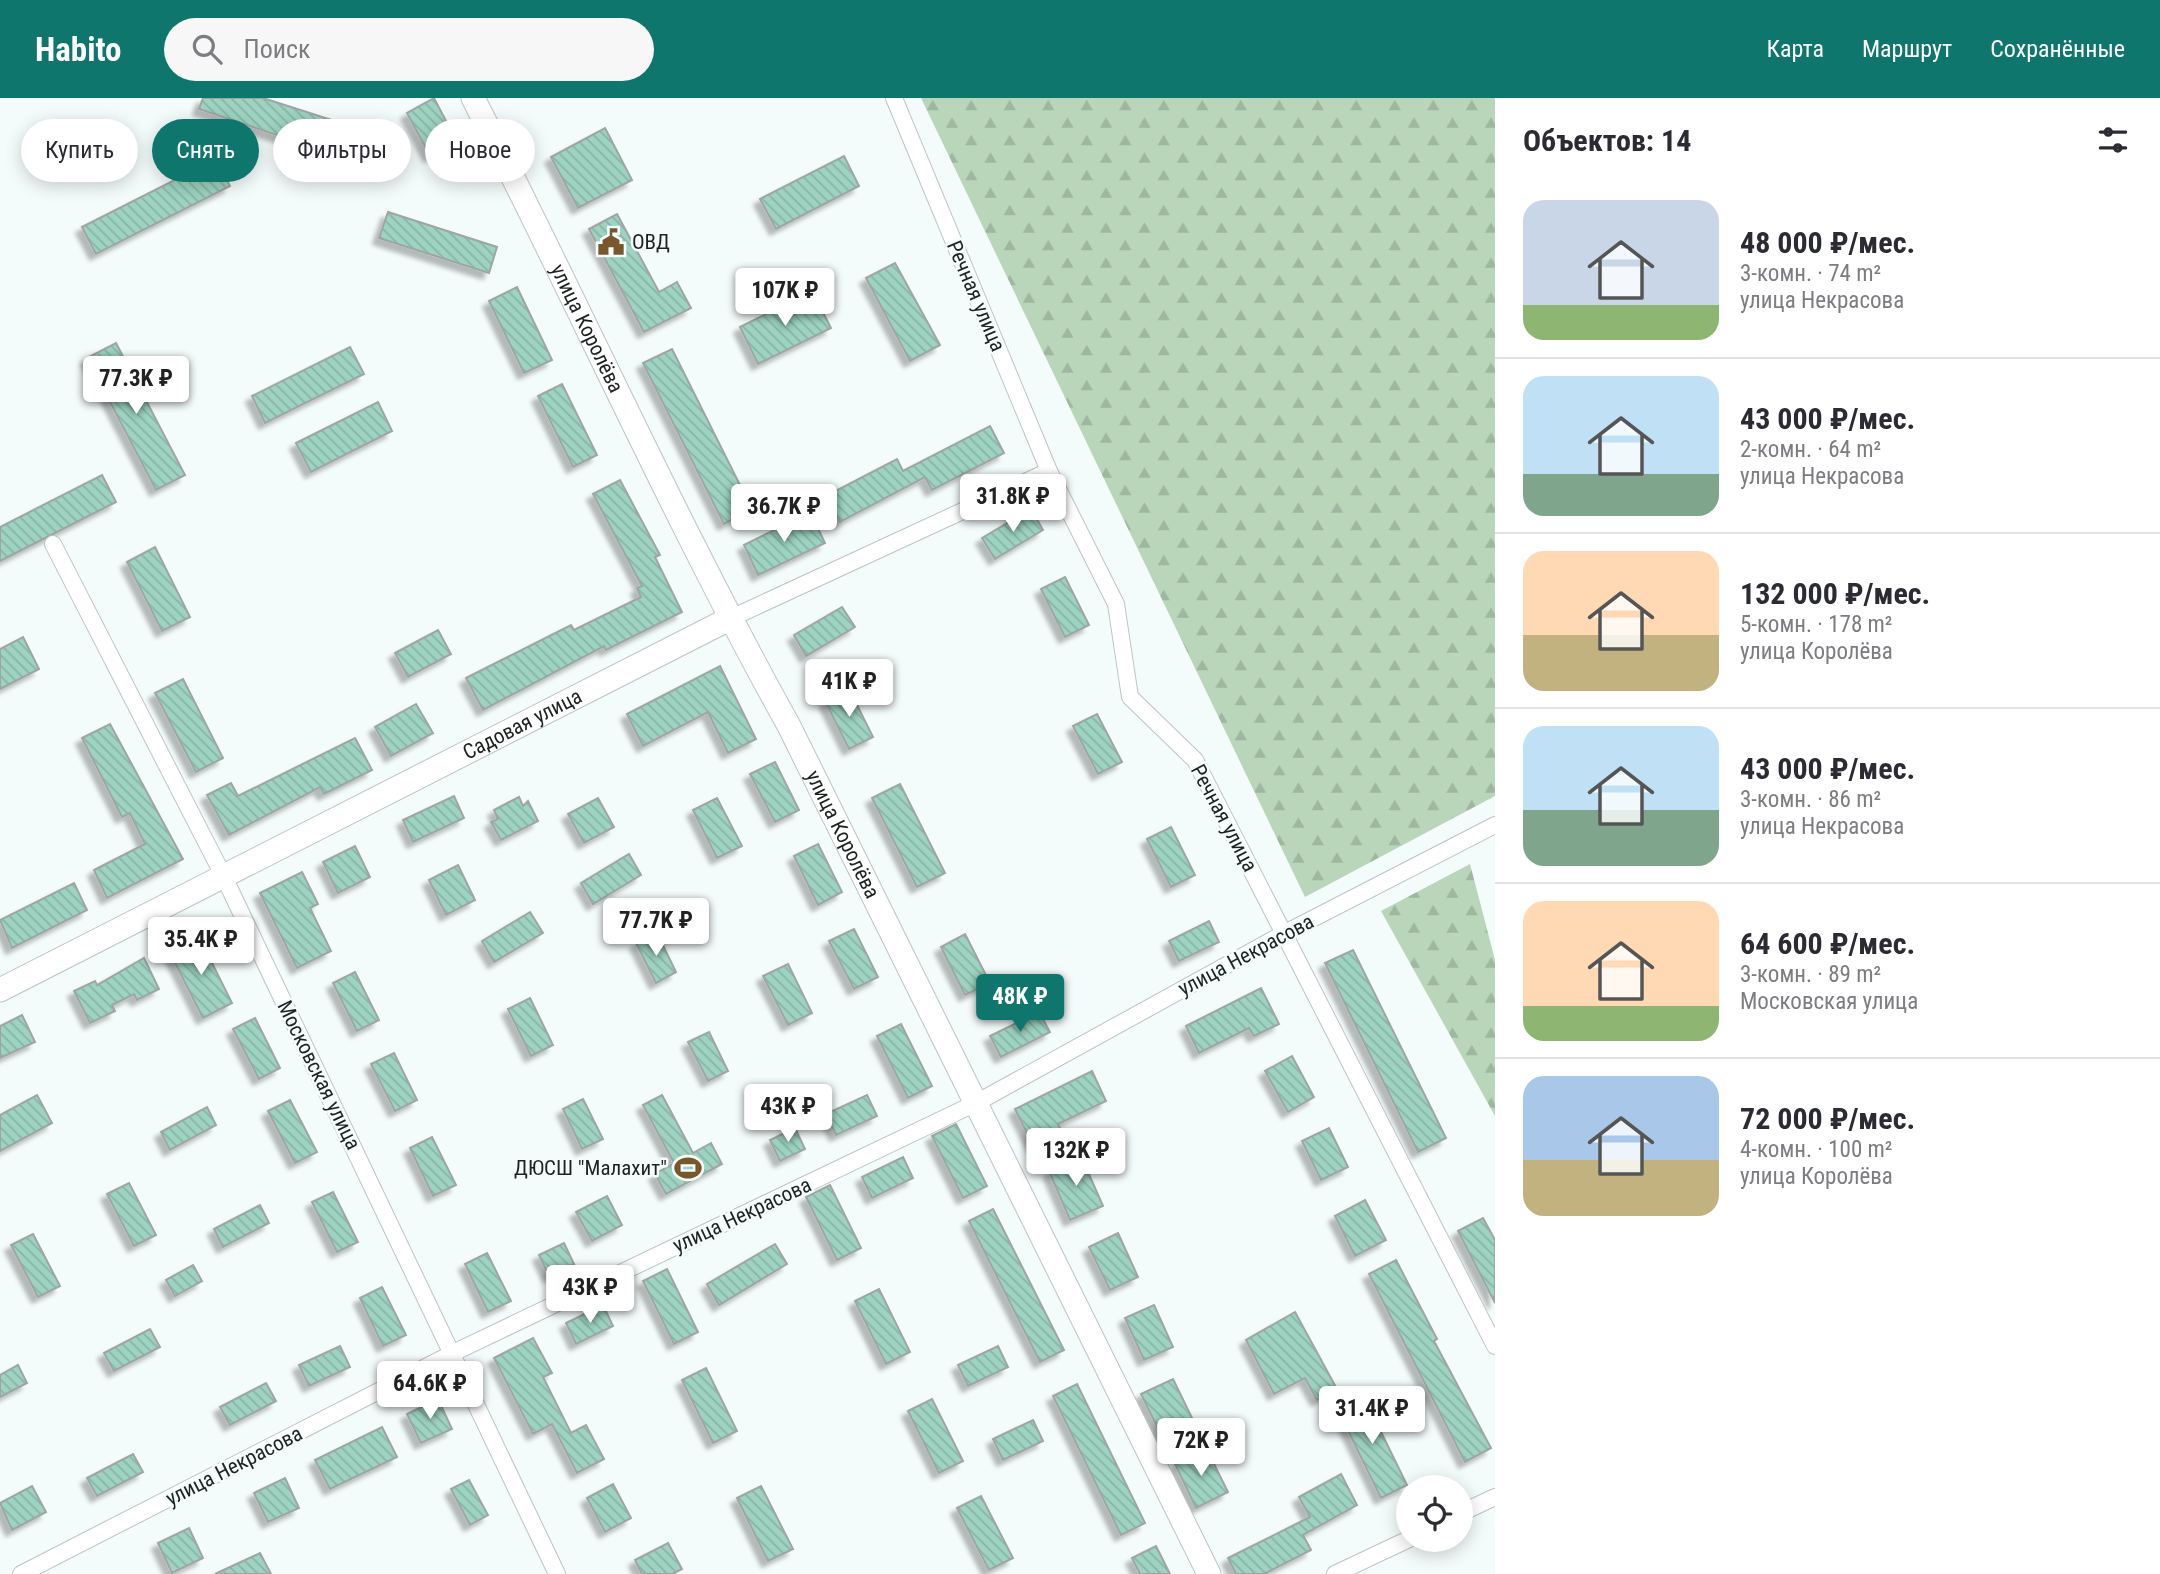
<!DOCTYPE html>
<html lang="ru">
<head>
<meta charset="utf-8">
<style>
  :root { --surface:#fff; --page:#f7f7f7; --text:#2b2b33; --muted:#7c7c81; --line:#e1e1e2; --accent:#0f766e }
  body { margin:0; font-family:"Roboto Condensed",sans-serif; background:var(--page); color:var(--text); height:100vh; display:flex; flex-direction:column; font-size:26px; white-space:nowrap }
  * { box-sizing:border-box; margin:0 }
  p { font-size:23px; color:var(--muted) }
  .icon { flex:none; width:38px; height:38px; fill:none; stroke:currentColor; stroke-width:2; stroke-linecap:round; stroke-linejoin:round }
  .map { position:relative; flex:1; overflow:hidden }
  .panel { display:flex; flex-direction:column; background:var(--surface); width:665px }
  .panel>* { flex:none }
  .banner { position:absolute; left:21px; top:21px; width:665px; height:63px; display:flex; gap:14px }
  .buttons { position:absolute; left:1396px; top:1377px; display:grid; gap:14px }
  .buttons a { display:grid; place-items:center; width:77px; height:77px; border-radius:50%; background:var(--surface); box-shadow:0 4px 18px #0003; font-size:35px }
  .price { position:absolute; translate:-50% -60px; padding:0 16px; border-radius:7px; background:#fff; color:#222; font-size:23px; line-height:46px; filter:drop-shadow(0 2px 4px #0008) }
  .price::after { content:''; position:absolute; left:50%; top:42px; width:21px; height:16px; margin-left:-10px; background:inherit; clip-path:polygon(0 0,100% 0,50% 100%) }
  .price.active { background:var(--accent); color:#fff }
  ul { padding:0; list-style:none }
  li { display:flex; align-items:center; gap:21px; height:175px; padding:0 28px }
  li+li { border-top:2px solid var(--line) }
  li span { display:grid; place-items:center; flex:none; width:196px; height:140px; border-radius:21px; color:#555 }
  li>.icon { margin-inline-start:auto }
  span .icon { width:84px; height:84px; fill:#fffc; stroke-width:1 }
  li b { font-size:30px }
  h2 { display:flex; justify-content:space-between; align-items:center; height:84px; padding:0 28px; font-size:30px }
  .chip { padding:0 24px; border-radius:32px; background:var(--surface); box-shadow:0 4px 18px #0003; font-size:24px; line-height:63px }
  .chip.active { background:var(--accent); color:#fff }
  header { display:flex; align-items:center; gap:42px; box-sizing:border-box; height:98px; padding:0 35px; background:var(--accent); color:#fff }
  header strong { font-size:33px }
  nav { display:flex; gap:38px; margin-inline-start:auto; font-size:24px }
  .search { width:490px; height:63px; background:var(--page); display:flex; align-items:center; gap:18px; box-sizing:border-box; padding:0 24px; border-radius:38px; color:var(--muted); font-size:26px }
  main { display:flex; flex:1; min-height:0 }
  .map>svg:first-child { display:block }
  .forest { fill:url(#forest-firs) }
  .building { fill:url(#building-back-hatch); stroke:#9fa5a3; stroke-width:2; filter:url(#shadow) }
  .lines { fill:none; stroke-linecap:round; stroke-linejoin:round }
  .street-casing { stroke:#bdc4c3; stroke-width:18 }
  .secondary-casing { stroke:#bdc4c3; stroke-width:25 }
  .street { stroke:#fff; stroke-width:16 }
  .secondary { stroke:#fff; stroke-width:23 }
  .labels { text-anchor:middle; stroke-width:5; stroke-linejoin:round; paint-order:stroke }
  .poi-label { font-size:21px; fill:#1e2121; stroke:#f4fbfb; text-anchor:start }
  .street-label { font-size:21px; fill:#1e2121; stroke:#f4fbfb }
</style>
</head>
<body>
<header>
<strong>Habito</strong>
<div class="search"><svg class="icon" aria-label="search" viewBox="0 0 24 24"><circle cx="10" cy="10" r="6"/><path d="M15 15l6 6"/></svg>Поиск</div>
<nav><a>Карта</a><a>Маршрут</a><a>Сохранённые</a></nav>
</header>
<main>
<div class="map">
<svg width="1495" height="1476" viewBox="0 0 1495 1476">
  <defs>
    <pattern id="forest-firs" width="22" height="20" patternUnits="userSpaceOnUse" patternTransform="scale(1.75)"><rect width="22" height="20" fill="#b9d5ba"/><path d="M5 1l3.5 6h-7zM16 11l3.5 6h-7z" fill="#9fb7a0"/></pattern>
    <pattern id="building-back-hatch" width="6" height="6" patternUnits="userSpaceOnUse" patternTransform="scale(1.75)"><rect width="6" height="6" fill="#9dd3c0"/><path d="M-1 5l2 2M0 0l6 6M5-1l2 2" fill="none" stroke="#87b5a5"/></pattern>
    <filter id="shadow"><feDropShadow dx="-6" dy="6" stdDeviation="2" flood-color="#0004"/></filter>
  </defs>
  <rect width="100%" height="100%" fill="#f4fbfb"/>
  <g class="forest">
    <polygon points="921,0 1495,0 1495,698 1305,799"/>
    <polygon points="1470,766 1495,862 1495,1018 1381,813"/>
  </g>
  <g class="building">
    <polygon points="203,0 263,0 347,27 337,57 199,11"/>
    <polygon points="434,0 457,44 430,58 407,15"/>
    <polygon points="605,30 632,82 578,110 551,59"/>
    <polygon points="844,58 859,88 776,131 760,101"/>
    <polygon points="216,61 230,88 96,156 82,129"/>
    <polygon points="388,114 497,149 489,175 379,140"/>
    <polygon points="617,116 659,194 677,184 691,210 644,234 589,131"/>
    <polygon points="895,165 940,247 910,263 866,180"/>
    <polygon points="517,189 552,262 524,275 489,203"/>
    <polygon points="812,193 831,230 758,266 740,229"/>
    <polygon points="116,245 185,377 156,392 87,260"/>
    <polygon points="350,249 364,276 265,325 252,298"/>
    <polygon points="672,251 752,411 724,426 643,265"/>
    <polygon points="562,286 597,357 573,369 538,298"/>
    <polygon points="378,304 392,333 311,374 296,345"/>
    <polygon points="990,328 1004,355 932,392 925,379 840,424 826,398 897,361 903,373"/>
    <polygon points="102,377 116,404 0,463 0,429"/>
    <polygon points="620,382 660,457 655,459 682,514 606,552 604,548 483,612 466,580 571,527 574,532 641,499 637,490 642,488 593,396"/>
    <polygon points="1031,411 1043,432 995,461 982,440"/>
    <polygon points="810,414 825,445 758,477 744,447"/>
    <polygon points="155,449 190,519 162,533 127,464"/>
    <polygon points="1065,479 1089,527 1065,539 1041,491"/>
    <polygon points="842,509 855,529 806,558 794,537"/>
    <polygon points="438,532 451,556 408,579 395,555"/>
    <polygon points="23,539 39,571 0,591 0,551"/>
    <polygon points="720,568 756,641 728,655 708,614 643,648 627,616"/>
    <polygon points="183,581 223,660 196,674 155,595"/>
    <polygon points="849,591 873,639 849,651 825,603"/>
    <polygon points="416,606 433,635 391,658 375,629"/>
    <polygon points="1097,616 1122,664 1098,676 1073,628"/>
    <polygon points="110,626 183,761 107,800 94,772 145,746 130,715 122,719 82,640"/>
    <polygon points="355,640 372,672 324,696 320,689 229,737 207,697 231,685 238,698"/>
    <polygon points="775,664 799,712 775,724 750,676"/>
    <polygon points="900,686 945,775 917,789 872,700"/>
    <polygon points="454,698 464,720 413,744 403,722"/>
    <polygon points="519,699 523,708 528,703 538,723 501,742 491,724 498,721 494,712"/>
    <polygon points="598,700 614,729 584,745 568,716"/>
    <polygon points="717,700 742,748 717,760 693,712"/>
    <polygon points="1171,729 1195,777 1171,789 1147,741"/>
    <polygon points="818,746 842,794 818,807 794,758"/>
    <polygon points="355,748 370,779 338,795 323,764"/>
    <polygon points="629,756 641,777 593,806 581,785"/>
    <polygon points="458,767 475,802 446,817 429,782"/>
    <polygon points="302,774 318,806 310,810 331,853 297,870 260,795"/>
    <polygon points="74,785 87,812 12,850 0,822"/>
    <polygon points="530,814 543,835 494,864 482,843"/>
    <polygon points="1209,823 1219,844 1179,863 1169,843"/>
    <polygon points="854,831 878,879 854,891 829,843"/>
    <polygon points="657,835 676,874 656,885 636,845"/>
    <polygon points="965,836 990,885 965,897 941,849"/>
    <polygon points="199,839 232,905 203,920 169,853"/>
    <polygon points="1353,852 1446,1040 1418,1054 1325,865"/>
    <polygon points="144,860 159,891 137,902 134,896 112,907 115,913 90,925 74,893 95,883 97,887"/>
    <polygon points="788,866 812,915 788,927 763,878"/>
    <polygon points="355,874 379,922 357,933 333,885"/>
    <polygon points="1261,890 1279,926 1254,938 1249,930 1199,955 1186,928"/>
    <polygon points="530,900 553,947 531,958 508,911"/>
    <polygon points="1039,914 1050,934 1001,959 990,938"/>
    <polygon points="22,917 35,944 0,960 0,928"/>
    <polygon points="255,920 280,970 259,981 233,931"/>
    <polygon points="901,926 932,988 908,1000 877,938"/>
    <polygon points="709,934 728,973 708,983 688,944"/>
    <polygon points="394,955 417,1002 395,1013 371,966"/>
    <polygon points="1292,958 1314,999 1288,1014 1265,973"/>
    <polygon points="1092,973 1106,1003 1058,1026 1062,1034 1034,1049 1015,1011"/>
    <polygon points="37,997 52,1025 0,1053 0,1017"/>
    <polygon points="662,997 693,1055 711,1045 722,1066 666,1096 655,1076 674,1065 643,1007"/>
    <polygon points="867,997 877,1018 836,1037 826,1016"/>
    <polygon points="583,1001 603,1041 582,1051 563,1011"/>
    <polygon points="290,1002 317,1054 295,1065 268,1013"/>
    <polygon points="207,1009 216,1027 170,1052 161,1034"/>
    <polygon points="956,1026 987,1088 963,1100 932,1038"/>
    <polygon points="795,1030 805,1051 780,1063 770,1042"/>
    <polygon points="1329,1030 1348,1069 1321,1082 1302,1043"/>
    <polygon points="432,1039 456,1087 433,1098 410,1050"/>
    <polygon points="1081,1058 1103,1108 1070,1122 1049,1073"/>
    <polygon points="903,1059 913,1080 872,1100 862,1079"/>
    <polygon points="129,1085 156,1137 134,1148 107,1096"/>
    <polygon points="830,1087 861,1150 837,1162 806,1099"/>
    <polygon points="333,1094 358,1144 337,1154 312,1104"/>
    <polygon points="607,1098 622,1127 592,1143 576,1114"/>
    <polygon points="1365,1102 1386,1142 1355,1158 1335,1118"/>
    <polygon points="260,1107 269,1125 223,1149 214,1131"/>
    <polygon points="993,1111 1064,1252 1040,1264 969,1123"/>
    <polygon points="1483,1120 1495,1142 1495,1205 1458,1133"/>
    <polygon points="1118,1135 1138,1179 1110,1192 1089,1149"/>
    <polygon points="33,1136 60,1188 38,1199 11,1147"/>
    <polygon points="564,1145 574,1166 549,1178 539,1157"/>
    <polygon points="775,1146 787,1166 719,1207 707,1186"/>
    <polygon points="487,1155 511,1203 488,1214 465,1166"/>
    <polygon points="1396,1162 1437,1241 1434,1243 1491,1350 1465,1364 1369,1176"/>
    <polygon points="193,1167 202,1183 175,1198 166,1182"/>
    <polygon points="667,1171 698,1234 674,1246 643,1183"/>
    <polygon points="382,1189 406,1237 383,1248 360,1200"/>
    <polygon points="879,1191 910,1254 886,1266 855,1203"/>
    <polygon points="603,1207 613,1228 576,1246 566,1225"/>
    <polygon points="1154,1207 1173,1249 1144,1262 1125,1220"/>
    <polygon points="1295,1214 1337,1291 1317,1302 1305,1280 1274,1296 1246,1242"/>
    <polygon points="150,1231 160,1249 114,1273 104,1255"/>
    <polygon points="533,1240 552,1275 543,1279 571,1335 586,1327 604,1361 577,1375 552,1326 533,1336 494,1260"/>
    <polygon points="340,1248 350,1269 309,1288 299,1267"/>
    <polygon points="998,1248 1008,1269 968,1288 958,1267"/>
    <polygon points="18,1267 27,1285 0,1299 0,1277"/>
    <polygon points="706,1270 737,1333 713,1345 682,1282"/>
    <polygon points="1173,1281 1194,1324 1162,1339 1141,1296"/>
    <polygon points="266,1285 276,1303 230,1327 220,1309"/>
    <polygon points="1077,1286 1145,1425 1121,1437 1053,1298"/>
    <polygon points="1362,1295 1407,1387 1381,1400 1336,1308"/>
    <polygon points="438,1301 452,1331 421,1345 407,1316"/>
    <polygon points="932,1301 963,1363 939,1375 908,1313"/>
    <polygon points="1033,1322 1043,1343 1003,1362 993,1341"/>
    <polygon points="382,1329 397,1359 330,1391 315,1362"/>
    <polygon points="1206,1350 1228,1394 1196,1410 1175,1366"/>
    <polygon points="133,1356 143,1374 97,1398 87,1380"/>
    <polygon points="1341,1376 1357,1407 1303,1437 1311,1452 1264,1476 1236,1476 1228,1460 1310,1419 1299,1399"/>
    <polygon points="285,1380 299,1410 268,1424 254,1395"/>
    <polygon points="469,1382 488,1417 470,1427 451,1391"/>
    <polygon points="613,1386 631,1420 605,1434 587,1400"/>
    <polygon points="32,1388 46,1414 12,1432 0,1405"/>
    <polygon points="761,1388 793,1451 768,1463 737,1400"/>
    <polygon points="981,1398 1013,1460 989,1472 957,1410"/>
    <polygon points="189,1430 203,1460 172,1475 158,1445"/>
    <polygon points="668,1445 682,1471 672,1476 642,1476 635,1462"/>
    <polygon points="1156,1448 1170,1476 1140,1476 1132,1460"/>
    <polygon points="260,1455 271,1476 215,1476"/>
  </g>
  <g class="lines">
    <defs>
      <g id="street">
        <polyline points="894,0 1049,373 1116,506 1130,599 1195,662 1495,1248"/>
        <polyline points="53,446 224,779 557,1476"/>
        <polyline points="729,521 1049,373"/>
        <polyline points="1461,1415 1495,1399"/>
        <polyline points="21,1476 453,1255 976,1005 1283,836 1495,727"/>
        <polyline points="1335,1476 1409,1441"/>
      </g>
      <g id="secondary">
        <path id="s1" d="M 473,0 C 580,209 675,423 789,628 L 1209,1476"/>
        <path id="s2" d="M 0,892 L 729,521"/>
      </g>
    </defs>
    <use href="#street" class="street-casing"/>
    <use href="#secondary" class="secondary-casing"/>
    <use href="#street" class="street"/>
    <use href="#secondary" class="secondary"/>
  </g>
  <defs>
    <symbol id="civic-bare" viewBox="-9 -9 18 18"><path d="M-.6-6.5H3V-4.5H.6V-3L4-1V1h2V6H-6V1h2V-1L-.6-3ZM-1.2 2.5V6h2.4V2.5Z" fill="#78572d" stroke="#f4fbfb" stroke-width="2.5" paint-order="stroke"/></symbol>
    <symbol id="stadium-bare" viewBox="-9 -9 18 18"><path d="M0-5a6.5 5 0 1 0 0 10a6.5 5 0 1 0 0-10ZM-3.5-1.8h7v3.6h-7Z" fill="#78572d" stroke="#f4fbfb" stroke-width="2.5" paint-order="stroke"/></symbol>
  </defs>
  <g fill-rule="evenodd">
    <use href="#civic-bare" x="592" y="125" width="38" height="38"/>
    <use href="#stadium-bare" x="669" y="1051" width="38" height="38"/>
  </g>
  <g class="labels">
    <g class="poi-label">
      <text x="632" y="151">ОВД</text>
      <text x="667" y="1077" text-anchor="end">ДЮСШ "Малахит"</text>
    </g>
    <g class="street-label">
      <text transform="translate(976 198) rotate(67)" y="7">Речная улица</text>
      <text dy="7" stroke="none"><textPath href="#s1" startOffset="257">улица Королёва</textPath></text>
      <text dy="7" stroke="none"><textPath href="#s2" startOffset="586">Садовая улица</textPath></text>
      <text transform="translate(1224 720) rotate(62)" y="7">Речная улица</text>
      <text dy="7" stroke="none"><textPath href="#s1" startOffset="824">улица Королёва</textPath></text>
      <text transform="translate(1246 857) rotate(-28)" y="7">улица Некрасова</text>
      <text transform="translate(319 977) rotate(64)" y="7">Московская улица</text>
      <text transform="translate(742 1117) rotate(-25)" y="7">улица Некрасова</text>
      <text transform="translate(234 1368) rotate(-27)" y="7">улица Некрасова</text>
    </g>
  </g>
</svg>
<div class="buttons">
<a><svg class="icon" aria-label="locate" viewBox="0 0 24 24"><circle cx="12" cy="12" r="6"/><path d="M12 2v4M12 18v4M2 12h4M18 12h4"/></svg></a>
</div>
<b class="price" style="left:785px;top:230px">107K ₽</b>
<b class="price" style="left:136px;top:318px">77.3K ₽</b>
<b class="price" style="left:1013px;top:436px">31.8K ₽</b>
<b class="price" style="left:784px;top:446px">36.7K ₽</b>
<b class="price" style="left:849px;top:621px">41K ₽</b>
<b class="price" style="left:656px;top:860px">77.7K ₽</b>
<b class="price" style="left:201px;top:879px">35.4K ₽</b>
<b class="price active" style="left:1020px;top:936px">48K ₽</b>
<b class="price" style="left:788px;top:1046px">43K ₽</b>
<b class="price" style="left:1076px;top:1090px">132K ₽</b>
<b class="price" style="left:590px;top:1227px">43K ₽</b>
<b class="price" style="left:430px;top:1323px">64.6K ₽</b>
<b class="price" style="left:1372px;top:1348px">31.4K ₽</b>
<b class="price" style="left:1201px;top:1380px">72K ₽</b>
<div class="banner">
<a class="chip">Купить</a>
<a class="chip active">Снять</a>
<a class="chip">Фильтры</a>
<a class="chip">Новое</a>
</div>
</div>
<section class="panel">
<h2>Объектов: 14<svg class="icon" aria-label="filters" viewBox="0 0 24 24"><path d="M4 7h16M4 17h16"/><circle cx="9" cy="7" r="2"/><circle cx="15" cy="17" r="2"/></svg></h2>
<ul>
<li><span style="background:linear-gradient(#c9d6e8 75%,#8fb573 0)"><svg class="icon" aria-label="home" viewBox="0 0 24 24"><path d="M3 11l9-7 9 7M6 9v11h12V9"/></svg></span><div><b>48 000 ₽/мес.</b><p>3-комн. · 74 m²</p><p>улица Некрасова</p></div></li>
<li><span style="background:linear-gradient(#bfe0f5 70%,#7fa58c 0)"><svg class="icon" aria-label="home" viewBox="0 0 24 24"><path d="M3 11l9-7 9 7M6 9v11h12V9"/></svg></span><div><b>43 000 ₽/мес.</b><p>2-комн. · 64 m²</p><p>улица Некрасова</p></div></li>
<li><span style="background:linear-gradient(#ffd9b3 60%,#c2b280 0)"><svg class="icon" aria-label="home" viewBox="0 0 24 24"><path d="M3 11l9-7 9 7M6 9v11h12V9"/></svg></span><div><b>132 000 ₽/мес.</b><p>5-комн. · 178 m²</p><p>улица Королёва</p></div></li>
<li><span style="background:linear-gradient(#bfe0f5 60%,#7fa58c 0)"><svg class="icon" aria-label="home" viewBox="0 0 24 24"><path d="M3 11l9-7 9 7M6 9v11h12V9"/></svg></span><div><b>43 000 ₽/мес.</b><p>3-комн. · 86 m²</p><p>улица Некрасова</p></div></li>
<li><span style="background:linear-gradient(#ffd9b3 75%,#8fb573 0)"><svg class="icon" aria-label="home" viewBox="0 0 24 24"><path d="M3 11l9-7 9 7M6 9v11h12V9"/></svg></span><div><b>64 600 ₽/мес.</b><p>3-комн. · 89 m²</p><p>Московская улица</p></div></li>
<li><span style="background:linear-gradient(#a9c7e8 60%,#c2b280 0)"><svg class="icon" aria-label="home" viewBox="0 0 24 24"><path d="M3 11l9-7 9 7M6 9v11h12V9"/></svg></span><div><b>72 000 ₽/мес.</b><p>4-комн. · 100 m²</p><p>улица Королёва</p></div></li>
</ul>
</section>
</main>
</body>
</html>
